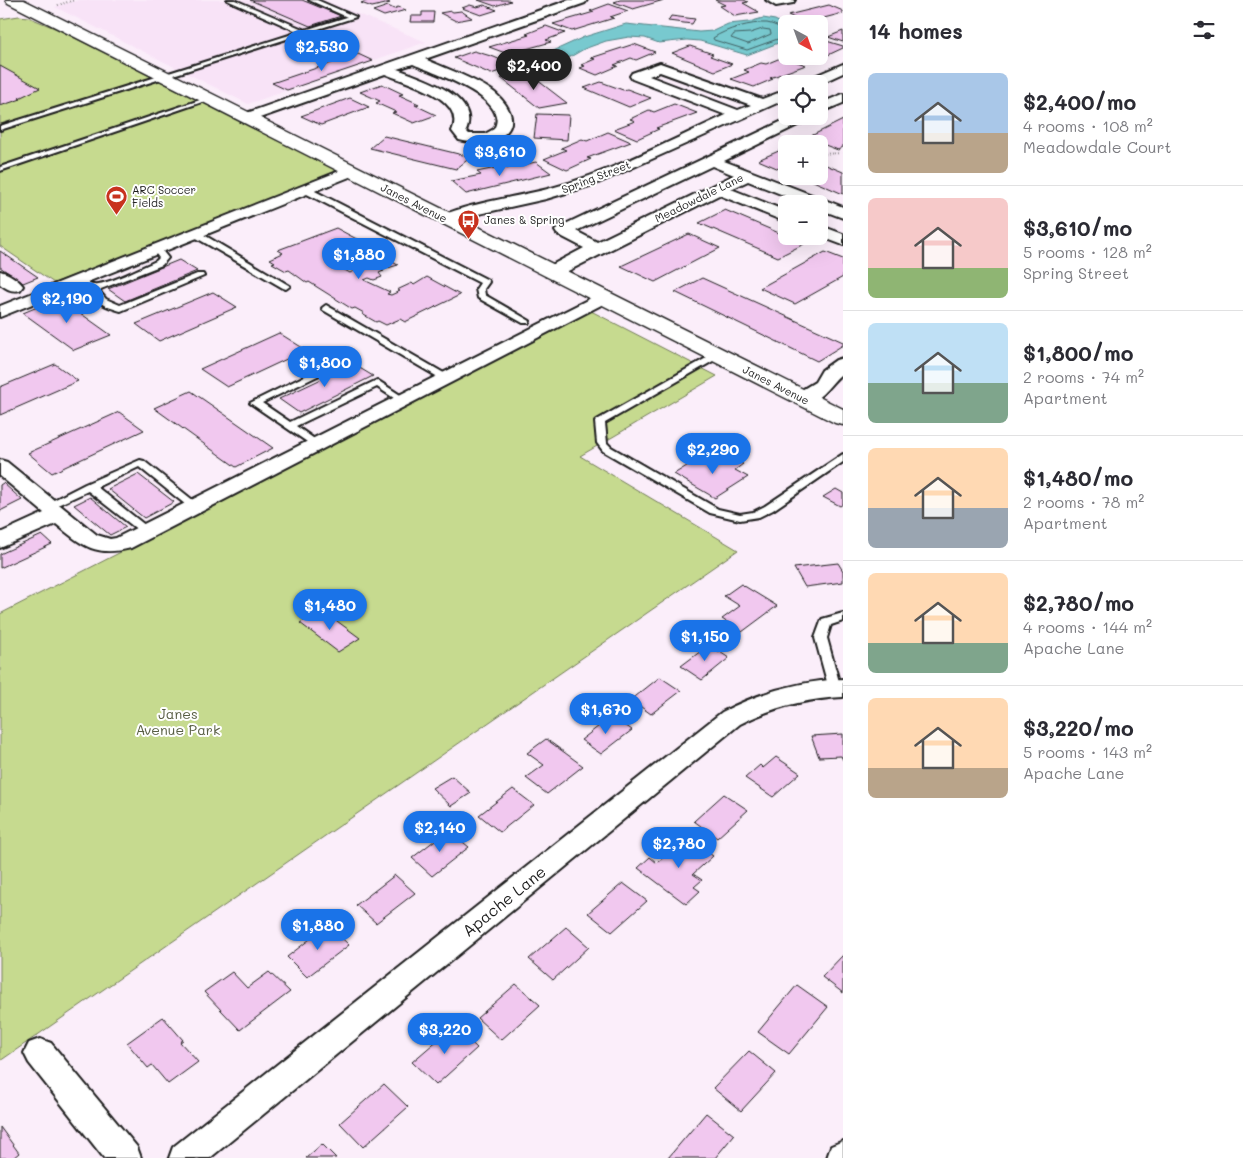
<!DOCTYPE html>
<html lang="en">
<head>
<meta charset="utf-8">
<style>
  :root { --surface:#fff; --page:#f7f7f7; --text:#2b2b33; --muted:#7c7c81; --line:#e1e1e2; --accent:#1a73e8 }
  body { margin:0; font-family:Mali,sans-serif; background:var(--page); color:var(--text); height:100vh; display:flex; flex-direction:column; font-size:19px; white-space:nowrap }
  * { box-sizing:border-box; margin:0 }
  p { font-size:16px; color:var(--muted) }
  .icon { flex:none; width:28px; height:28px; fill:none; stroke:currentColor; stroke-width:2; stroke-linecap:round; stroke-linejoin:round }
  .map { position:relative; flex:1; overflow:hidden }
  .side { display:flex; flex-direction:column; background:var(--surface); width:400px }
  .side>* { flex:none }
  .needle { width:32px; rotate:139deg }
  .controls { position:absolute; left:778px; top:15px; display:grid; gap:10px }
  .controls a { display:grid; place-items:center; width:50px; height:50px; border-radius:8px; background:var(--surface); box-shadow:0 5px 20px #0002; font-size:25px }
  .price { position:absolute; translate:-50% -42px; padding:0 11px; border-radius:18px; background:var(--accent); color:#fff; font-size:16px; line-height:32px; filter:drop-shadow(0 1px 2px #0008) }
  .price::after { content:''; position:absolute; left:50%; top:30px; width:15px; height:11px; margin-left:-8px; background:inherit; clip-path:polygon(0 0,100% 0,50% 100%) }
  .price.current { background:#222; color:#fff }
  ul { padding:0; list-style:none }
  li { display:flex; align-items:center; gap:15px; height:125px; padding:0 25px }
  li+li { border-top:1px solid var(--line) }
  li span { display:grid; place-items:center; flex:none; width:140px; height:100px; border-radius:8px; color:#555 }
  li>.icon { margin-inline-start:auto }
  span .icon { width:60px; height:60px; fill:#fffc; stroke-width:1 }
  li b { font-size:21px }
  h2 { display:flex; justify-content:space-between; align-items:center; height:60px; padding:0 25px; font-size:21px }
  main { display:flex; flex:1; min-height:0 }
  .map>svg:first-child { display:block }
  .built { fill:#f8e3f7 }
  .green { fill:#c6da8f; stroke:#717b56 }
  .water { fill:#78c9cf; stroke:#538487 }
  .lines { fill:none; stroke-linecap:round; stroke-linejoin:round }
  .shore { stroke:#416164; stroke-width:1 }
  .building { fill:#f1c8ef; stroke:#1c1c1c }
  .lane-casing { stroke:#1c1c1c; stroke-width:4 }
  .street-casing { stroke:#1c1c1c; stroke-width:4 }
  .secondary-casing { stroke:#1c1c1c; stroke-width:3 }
  .path { stroke:#1c1c1c; stroke-width:2; stroke-dasharray:0.5 2.5; stroke-linecap:butt }
  .lane { fill:#fff; fill-rule:evenodd }
  .street { fill:#fff; fill-rule:evenodd }
  .secondary { fill:#fff; fill-rule:evenodd }
  .labels { text-anchor:middle; stroke-width:4; stroke-linejoin:round; paint-order:stroke }
  .far-street-label { font-size:11px; fill:#1c1c1c; stroke:#fff }
  .far-poi-label { font-size:11px; fill:#1c1c1c; stroke:#fff; text-anchor:start }
  .park-label { font-size:14px; fill:#585e44; stroke:#fff }
  .near-street-label { font-size:16px; fill:#1c1c1c; stroke:#fff }
</style>
</head>
<body>
<main>
<div class="map">
<svg width="843" height="1158" viewBox="0 0 843 1158">
  <rect width="100%" height="100%" fill="#fbeefa"/>
  <filter id="ink" filterUnits="userSpaceOnUse"><feTurbulence type="fractalNoise" baseFrequency=".02" numOctaves="2"/><feDisplacementMap in="SourceGraphic" scale="10" xChannelSelector="R" yChannelSelector="G"/><feConvolveMatrix kernelMatrix="1 2 1 2 8 2 1 2 1" color-interpolation-filters="sRGB"/></filter>
  <g filter="url(#ink)">
    <polygon class="built" points="79,0 324,0 426,42 248,104 55,7"/>
    <g class="green">
      <polygon points="19,16 28,17 57,29 336,170 332,177 54,283 0,246 0,19"/>
      <polygon points="591,311 717,376 580,456 738,550 0,1061 0,614"/>
    </g>
    <polygon class="water" points="763,18 775,20 786,26 786,40 747,55 700,41 687,40 659,43 645,38 629,37 606,41 584,49 553,67 543,67 536,61 538,58 584,37 626,24 699,32 713,31 728,24 749,22"/>
    <g class="lines">
      <g class="shore">
        <polygon points="763,29 770,30 771,34 748,44 731,38 734,34 750,33"/>
        <path d="M 786,30 C 780,28 774,24 767,23 C 751,22 726,29 713,38 L 714,40 L 747,50 L 786,36"/>
      </g>
    </g>
    <g class="building">
      <polygon points="250,0 302,0 341,16 310,26"/>
      <polygon points="369,0 382,0 390,3 372,7 361,3"/>
      <polygon points="478,0 508,0 511,1 495,6"/>
      <polygon points="620,0 664,0 633,9 614,2"/>
      <polygon points="715,0 744,0 748,2 743,3 759,12 735,16 720,6 725,5"/>
      <polygon points="609,4 628,11 610,17 614,18 572,31 553,24 594,12 590,11"/>
      <polygon points="470,5 477,7 484,5 497,10 481,15 462,8"/>
      <polygon points="829,5 843,11 843,13 805,23 788,15"/>
      <polygon points="388,6 394,9 398,7 406,10 384,16 373,11"/>
      <polygon points="451,11 453,12 461,11 472,18 456,21 440,13"/>
      <polygon points="422,12 434,12 433,22 410,22 411,16 422,16"/>
      <polygon points="671,16 695,19 692,24 668,21"/>
      <polygon points="546,26 565,33 546,40 551,42 508,54 489,47 529,35 526,34"/>
      <polygon points="843,31 843,42 828,37"/>
      <polygon points="823,40 843,46 843,48 828,55 824,53 819,55 819,41"/>
      <polygon points="634,44 655,52 636,60 631,58 614,65 618,66 597,75 580,68 585,66 581,65 595,59 591,58"/>
      <polygon points="690,46 713,54 710,56 732,64 715,71 672,53"/>
      <polygon points="474,51 494,57 514,66 491,74 454,58"/>
      <polygon points="358,54 373,61 287,90 272,83"/>
      <polygon points="783,57 806,65 770,78 773,79 754,87 731,79 749,72 744,70 761,63 766,64"/>
      <polygon points="0,66 40,88 19,98 21,99 0,106"/>
      <polygon points="528,73 567,103 539,108 501,78"/>
      <polygon points="601,82 623,90 627,89 651,98 629,107 584,88"/>
      <polygon points="382,84 403,94 399,95 419,104 415,105 436,115 414,123 392,113 396,112 376,103 380,101 360,92"/>
      <polygon points="350,98 369,107 321,125 301,116"/>
      <polygon points="674,104 697,113 656,128 659,129 637,139 614,129 635,121 630,119 649,110 654,112"/>
      <polygon points="537,114 569,115 567,140 534,138"/>
      <polygon points="843,120 843,147 838,150 807,138"/>
      <polygon points="608,132 631,142 587,158 591,159 567,170 544,159 566,150 561,148 582,139 587,141"/>
      <polygon points="384,136 471,157 456,169 370,148"/>
      <polygon points="781,150 786,152 786,172 758,160"/>
      <polygon points="536,162 551,173 466,194 451,181 481,175 477,172 505,166 508,168"/>
      <polygon points="819,165 826,165 843,172 843,194 804,177 801,179 796,176 819,176"/>
      <polygon points="725,210 786,236 804,244 778,257 699,223"/>
      <polygon points="336,228 366,244 348,250 350,251 336,257 334,256 326,260 345,268 343,269 350,273 364,265 368,267 379,264 376,262 385,258 398,265 381,270 384,271 379,273 382,277 374,280 369,278 364,280 390,292 387,294 391,295 400,291 397,290 412,283 414,285 427,277 460,295 405,322 400,319 386,325 378,321 376,322 362,314 364,313 355,308 352,309 309,282 307,283 289,270 286,271 272,263 275,262 270,259 283,253 278,250"/>
      <polygon points="689,234 720,248 655,282 621,266"/>
      <polygon points="0,251 38,277 23,283 0,267"/>
      <polygon points="825,252 843,259 843,277 795,304 760,288"/>
      <polygon points="179,260 197,271 125,301 108,289"/>
      <polygon points="702,278 843,342 843,345 817,361 675,292"/>
      <polygon points="213,292 237,307 159,341 136,324"/>
      <polygon points="59,298 111,335 74,350 23,313"/>
      <polygon points="279,333 306,350 227,387 200,369"/>
      <polygon points="55,364 78,381 0,415 0,387"/>
      <polygon points="353,364 373,376 299,413 279,399"/>
      <polygon points="191,391 273,448 236,467 154,408"/>
      <polygon points="119,412 144,430 52,473 28,453"/>
      <polygon points="706,454 717,461 726,455 743,464 735,470 748,477 715,498 674,474"/>
      <polygon points="138,474 174,502 144,518 108,489"/>
      <polygon points="3,483 22,500 0,511 0,485"/>
      <polygon points="836,489 843,493 843,504 840,506 823,497"/>
      <polygon points="90,497 126,527 110,535 74,505"/>
      <polygon points="42,535 52,544 0,568 0,554"/>
      <polygon points="838,563 843,571 843,582 805,587 794,568"/>
      <polygon points="741,584 777,606 742,632 722,619 740,606 724,596"/>
      <polygon points="322,610 360,638 338,652 300,623"/>
      <polygon points="709,645 729,658 702,680 681,666"/>
      <polygon points="660,677 681,691 651,714 631,700"/>
      <polygon points="612,716 632,730 601,754 581,740"/>
      <polygon points="843,734 843,760 841,756 819,757 811,736"/>
      <polygon points="546,739 583,766 547,794 526,778 544,765 527,753"/>
      <polygon points="776,757 800,773 773,797 745,778 760,765 763,768"/>
      <polygon points="452,776 471,793 451,806 432,788"/>
      <polygon points="513,789 534,805 500,832 479,815"/>
      <polygon points="724,794 748,810 717,838 694,821"/>
      <polygon points="448,830 469,847 432,876 412,858"/>
      <polygon points="683,835 713,856 693,874 702,880 694,887 700,891 686,904 638,868 650,857 657,863 668,853 665,850"/>
      <polygon points="395,875 415,893 376,923 356,905"/>
      <polygon points="623,883 647,901 612,932 588,913"/>
      <polygon points="328,925 349,945 307,977 287,957"/>
      <polygon points="566,927 589,947 553,980 529,959"/>
      <polygon points="843,955 843,993 822,977"/>
      <polygon points="232,972 247,988 269,972 290,992 240,1030 204,992"/>
      <polygon points="516,984 540,1005 501,1040 477,1018"/>
      <polygon points="797,985 828,1007 789,1054 758,1032"/>
      <polygon points="163,1017 183,1040 180,1042 198,1062 168,1084 152,1065 148,1068 127,1043"/>
      <polygon points="454,1026 477,1048 436,1085 412,1062"/>
      <polygon points="749,1051 776,1073 741,1111 713,1088"/>
      <polygon points="384,1084 408,1107 363,1147 340,1123"/>
      <polygon points="706,1113 734,1135 715,1158 668,1158"/>
      <polygon points="0,1127 19,1153 13,1158 0,1158"/>
      <polygon points="322,1144 336,1158 306,1158"/>
    </g>
    <g class="lines">
      <defs>
        <g id="lane">
          <polygon points="227,0 235,0 305,30 347,17 309,0 317,0 356,17 0,130 0,126 299,32"/>
          <polygon points="206,98 211,99 0,171 0,167"/>
          <polygon points="303,188 309,188 488,280 489,282 484,289 485,295 530,321 529,323 523,323 478,298 476,289 480,283 303,192"/>
          <polygon points="193,232 199,232 290,286 286,289 283,288 193,236"/>
          <path d="M 154,248 L 160,248 L 168,258 L 162,265 L 101,289 L 100,292 L 106,299 L 120,305 L 197,274 L 203,274 L 204,276 L 121,311 C 110,308 93,303 92,290 L 84,287 L 75,281 L 79,278 C 84,280 88,284 93,284 C 107,286 142,267 156,261 L 159,258 L 153,250 Z"/>
          <polygon points="326,305 449,376 451,378 449,380 443,380 323,310 322,308"/>
          <polygon points="717,352 720,353 720,357 605,423 607,443 611,447 718,509 740,514 753,512 765,506 843,454 843,462 773,510 759,517 740,520 710,513 603,451 597,443 595,422 597,420"/>
          <polygon points="335,361 340,364 338,366 262,403 290,422 377,380 408,400 403,403 400,402 377,387 296,426 320,443 321,445 316,448 250,403"/>
          <polygon points="140,460 144,461 199,505 200,507 199,509 191,509 139,467 97,487 151,530 152,532 151,534 143,534 88,491 51,508 47,509 42,506 85,484"/>
          <polygon points="843,613 843,621 831,625 827,638 841,689 839,692 831,692 829,689 815,638 822,619"/>
        </g>
        <g id="street">
          <path d="M 569,0 L 587,0 L 585,3 L 425,59 C 444,68 479,80 495,93 C 533,127 497,150 459,140 L 452,131 C 467,98 407,83 385,74 L 251,121 L 241,121 L 239,118 L 241,115 ZM 413,64 C 433,73 512,98 494,129 L 485,134 L 469,134 L 466,131 C 481,96 421,78 397,69 Z"/>
          <polygon points="766,0 795,0 793,3 776,6"/>
          <path d="M 660,63 L 762,99 L 786,90 L 786,99 L 596,184 L 546,199 L 474,215 L 447,224 L 441,222 L 439,219 C 447,208 514,197 530,193 C 599,179 663,144 726,115 L 632,79 L 630,76 L 632,73 ZM 660,72 L 751,105 L 738,110 L 649,76 Z"/>
          <polygon points="843,64 843,73 819,84 801,84 803,81"/>
          <polygon points="843,94 843,103 819,113 819,104"/>
          <path d="M 793,116 L 812,116 L 810,119 L 724,161 L 843,207 L 843,218 L 819,209 L 819,204 L 806,204 L 748,181 L 731,189 L 786,211 L 786,222 L 719,195 L 558,276 L 546,276 L 544,272 L 546,268 L 584,248 L 557,234 L 555,231 L 557,228 ZM 712,166 L 734,175 L 597,242 L 576,231 Z"/>
          <polygon points="352,166 357,168 360,171 357,174 0,317 0,306"/>
          <polygon points="819,225 843,234 843,245 819,236"/>
          <path d="M 0,271 C 8,273 18,279 23,286 L 20,290 C 11,292 7,289 0,284 Z"/>
          <path d="M 603,292 L 609,293 L 612,297 L 609,301 L 131,548 C 95,557 83,546 56,524 L 0,548 L 0,533 L 44,513 L 0,476 L 0,460 L 7,462 L 97,535 L 110,539 L 116,538 Z"/>
          <path d="M 843,358 L 843,373 C 828,383 820,408 795,402 L 792,398 L 795,394 L 815,382 L 822,370 L 836,360 Z"/>
          <path d="M 843,679 L 843,697 C 805,699 773,707 740,724 L 210,1158 L 169,1158 L 173,1147 L 722,712 C 760,692 800,681 843,679 Z"/>
          <polygon points="40,1039 51,1043 137,1147 141,1158 104,1158 29,1063 24,1053 29,1043"/>
          <polygon points="843,1141 843,1158 827,1158 831,1146"/>
        </g>
        <polygon id="secondary" points="6,0 24,0 843,409 843,425 835,423 8,3"/>
      </defs>
      <use href="#lane" class="lane-casing"/>
      <use href="#street" class="street-casing"/>
      <use href="#secondary" class="secondary-casing"/>
      <g class="path">
        <polyline points="58,5 75,0"/>
        <polyline points="819,154 843,153"/>
      </g>
      <use href="#lane" class="lane"/>
      <use href="#street" class="street"/>
      <use href="#secondary" class="secondary"/>
    </g>
  </g>
  <defs>
    <symbol id="stadium-pin" viewBox="-11 -11 22 30"><path d="M0 17L-7.5 6A9.5 9.5 0 1 1 7.5 6Z" fill="#c8321e" stroke="#fff"/><path d="M0-5a6.5 5 0 1 0 0 10a6.5 5 0 1 0 0-10ZM-3.5-1.8h7v3.6h-7Z" fill="#fff"/></symbol>
    <symbol id="bus-pin" viewBox="-11 -11 22 30"><path d="M0 17L-7.5 6A9.5 9.5 0 1 1 7.5 6Z" fill="#c8321e" stroke="#fff"/><path d="M-5-6H5V4H4V6H2V4H-2V6H-4V4H-5ZM-3.5-4V0h7V-4ZM-3.5 1.2v1.5H-2V1.2ZM2 1.2v1.5H3.5V1.2Z" fill="#fff"/></symbol>
  </defs>
  <g fill-rule="evenodd">
    <use href="#stadium-pin" x="104" y="184" width="25" height="34"/>
    <use href="#bus-pin" x="456" y="208" width="25" height="34"/>
  </g>
  <g class="labels">
    <g class="far-street-label">
      <text transform="translate(596 177) rotate(-21)" y="4">Spring Street</text>
      <text transform="translate(699 198) rotate(-26)" y="4">Meadowdale Lane</text>
      <text transform="translate(414 203) rotate(27)" y="4">Janes Avenue</text>
      <text transform="translate(776 385) rotate(27)" y="4">Janes Avenue</text>
    </g>
    <g class="far-poi-label">
      <text x="132" y="194">ARC Soccer<tspan x="132" dy="13">Fields</tspan></text>
      <text x="484" y="224">Janes &amp; Spring</text>
    </g>
    <g class="park-label">
      <text x="178" y="719">Janes<tspan x="178" dy="16">Avenue Park</tspan></text>
    </g>
    <g class="near-street-label">
      <text transform="translate(504 901) rotate(-39)" y="6">Apache Lane</text>
    </g>
  </g>
</svg>
<div class="controls">
<a><svg class="needle" viewBox="-14 -14 28 28"><path d="M0-13l5 13h-10z" fill="#e53935"/><path d="M0 13l5-13h-10z" fill="#7c7c81"/></svg></a>
<a><svg class="icon" aria-label="locate" viewBox="0 0 24 24"><circle cx="12" cy="12" r="6"/><path d="M12 2v4M12 18v4M2 12h4M18 12h4"/></svg></a>
<a>+</a>
<a>−</a>
</div>
<b class="price" style="left:322px;top:72px">$2,530</b>
<b class="price current" style="left:534px;top:91px">$2,400</b>
<b class="price" style="left:500px;top:177px">$3,610</b>
<b class="price" style="left:359px;top:280px">$1,880</b>
<b class="price" style="left:67px;top:324px">$2,190</b>
<b class="price" style="left:325px;top:388px">$1,800</b>
<b class="price" style="left:713px;top:475px">$2,290</b>
<b class="price" style="left:330px;top:631px">$1,480</b>
<b class="price" style="left:705px;top:662px">$1,150</b>
<b class="price" style="left:606px;top:735px">$1,670</b>
<b class="price" style="left:440px;top:853px">$2,140</b>
<b class="price" style="left:679px;top:869px">$2,780</b>
<b class="price" style="left:318px;top:951px">$1,880</b>
<b class="price" style="left:445px;top:1055px">$3,220</b>
</div>
<section class="side">
<h2>14 homes<svg class="icon" aria-label="filters" viewBox="0 0 24 24"><path d="M4 7h16M4 17h16"/><circle cx="9" cy="7" r="2"/><circle cx="15" cy="17" r="2"/></svg></h2>
<ul>
<li><span style="background:linear-gradient(#a9c7e8 60%,#b9a48a 0)"><svg class="icon" aria-label="home" viewBox="0 0 24 24"><path d="M3 11l9-7 9 7M6 9v11h12V9"/></svg></span><div><b>$2,400/mo</b><p>4 rooms · 108 m²</p><p>Meadowdale Court</p></div></li>
<li><span style="background:linear-gradient(#f6c9c9 70%,#8fb573 0)"><svg class="icon" aria-label="home" viewBox="0 0 24 24"><path d="M3 11l9-7 9 7M6 9v11h12V9"/></svg></span><div><b>$3,610/mo</b><p>5 rooms · 128 m²</p><p>Spring Street</p></div></li>
<li><span style="background:linear-gradient(#bfe0f5 60%,#7fa58c 0)"><svg class="icon" aria-label="home" viewBox="0 0 24 24"><path d="M3 11l9-7 9 7M6 9v11h12V9"/></svg></span><div><b>$1,800/mo</b><p>2 rooms · 74 m²</p><p>Apartment</p></div></li>
<li><span style="background:linear-gradient(#ffd9b3 60%,#9aa5b1 0)"><svg class="icon" aria-label="home" viewBox="0 0 24 24"><path d="M3 11l9-7 9 7M6 9v11h12V9"/></svg></span><div><b>$1,480/mo</b><p>2 rooms · 78 m²</p><p>Apartment</p></div></li>
<li><span style="background:linear-gradient(#ffd9b3 70%,#7fa58c 0)"><svg class="icon" aria-label="home" viewBox="0 0 24 24"><path d="M3 11l9-7 9 7M6 9v11h12V9"/></svg></span><div><b>$2,780/mo</b><p>4 rooms · 144 m²</p><p>Apache Lane</p></div></li>
<li><span style="background:linear-gradient(#ffd9b3 70%,#b9a48a 0)"><svg class="icon" aria-label="home" viewBox="0 0 24 24"><path d="M3 11l9-7 9 7M6 9v11h12V9"/></svg></span><div><b>$3,220/mo</b><p>5 rooms · 143 m²</p><p>Apache Lane</p></div></li>
</ul>
</section>
</main>
</body>
</html>
